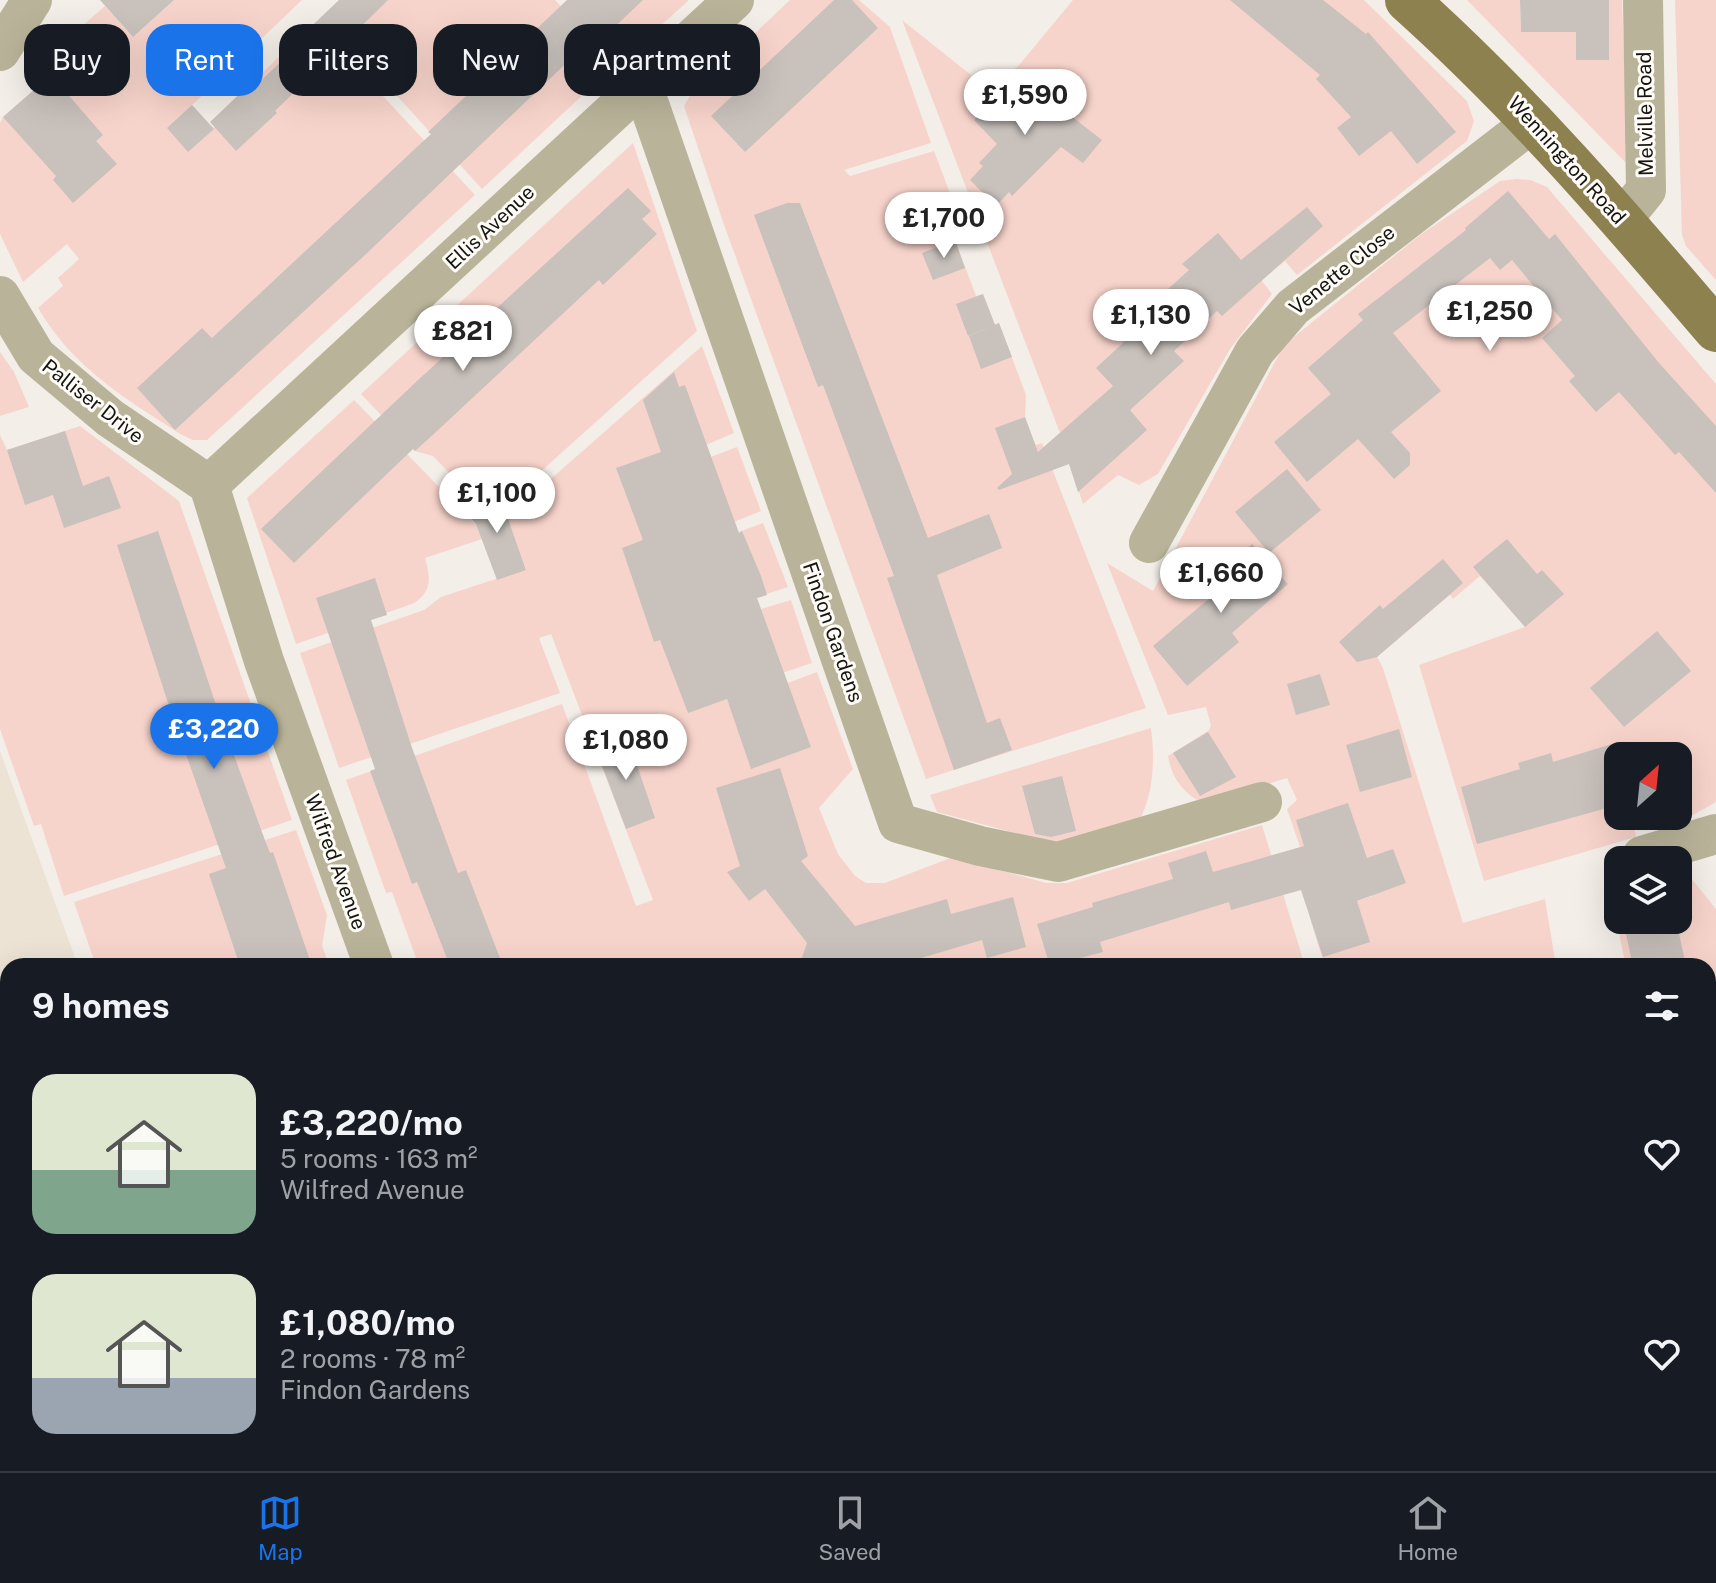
<!DOCTYPE html>
<html lang="en">
<head>
<meta charset="utf-8">
<style>
  :root { --surface:#171b24; --page:#242831; --text:#f1f3f6; --muted:#9ea1a6; --line:#363941; --accent:#1a73e8 }
  body { margin:0; font-family:"Public Sans",sans-serif; background:var(--page); color:var(--text); height:100vh; display:flex; flex-direction:column; font-size:30px; white-space:nowrap }
  * { box-sizing:border-box; margin:0 }
  p { font-size:26px; color:var(--muted) }
  .icon { flex:none; width:44px; height:44px; fill:none; stroke:currentColor; stroke-width:2; stroke-linecap:round; stroke-linejoin:round }
  .map { position:relative; flex:1; overflow:hidden }
  .sheet { position:absolute; left:0px; top:958px; width:1716px; height:514px; display:flex; flex-direction:column; background:var(--surface); border-radius:24px 24px 0 0; box-shadow:0 8px 32px #0002 }
  .sheet>* { flex:none }
  .top-card { position:absolute; left:24px; top:24px; width:800px; height:72px; display:flex; gap:16px }
  .needle { width:52px; rotate:27deg }
  .controls { position:absolute; left:1604px; top:742px; display:grid; gap:16px }
  .controls a { display:grid; place-items:center; width:88px; height:88px; border-radius:16px; background:var(--surface); box-shadow:0 8px 32px #0002; font-size:40px }
  .price { position:absolute; translate:-50% -68px; padding:0 18px; border-radius:28px; background:#fff; color:#222; font-size:26px; line-height:52px; filter:drop-shadow(0 2px 4px #0008) }
  .price::after { content:''; position:absolute; left:50%; top:48px; width:24px; height:18px; margin-left:-12px; background:inherit; clip-path:polygon(0 0,100% 0,50% 100%) }
  .price.current { background:var(--accent); color:#fff }
  ul { padding:0; list-style:none }
  li { display:flex; align-items:center; gap:24px; height:200px; padding:0 32px }
  li span { display:grid; place-items:center; flex:none; width:224px; height:160px; border-radius:24px; color:#555 }
  li>.icon { margin-inline-start:auto }
  span .icon { width:96px; height:96px; fill:#fffc; stroke-width:1 }
  li b { font-size:34px }
  h2 { display:flex; justify-content:space-between; align-items:center; height:96px; padding:0 32px; font-size:34px }
  .tag { padding:0 28px; border-radius:24px; background:var(--surface); box-shadow:0 8px 32px #0002; font-size:28px; line-height:72px }
  .tag.current { background:var(--accent); color:#fff }
  .tabs { display:flex; justify-content:space-around; align-items:center; height:112px; border-top:2px solid var(--line); background:var(--surface); font-size:22px; color:var(--muted) }
  .tabs a { display:grid; justify-items:center; gap:4px }
  .tabs .current { color:var(--accent) }
  .map>svg:first-child { display:block }
  .built { fill:#ece3d5 }
  .green { fill:#f7d4cb }
  .lines { fill:none; stroke-linecap:round; stroke-linejoin:round }
  .stream { stroke:#c4d195; stroke-width:11 }
  .building { fill:#c8c1bc }
  .minor { stroke:#b9b499; stroke-width:40 }
  .major { stroke:#8c814f; stroke-width:44 }
  .rail-casing { stroke:#6d6a66; stroke-width:9 }
  .rail { stroke:#fffcf8; stroke-width:6; stroke-dasharray:18; stroke-linecap:butt }
  .labels { text-anchor:middle; stroke-width:6; stroke-linejoin:round; paint-order:stroke }
  .street-label { font-size:20px; fill:#151411; stroke:#fffcf8 }
</style>
</head>
<body>
<div class="map">
<svg width="1716" height="1471" viewBox="0 0 1716 1471">
  <rect width="100%" height="100%" fill="#f3eee8"/>
  <polygon class="built" points="0,751 78,966 8,966 8,1464 183,1464 187,1471 0,1471"/>
  <g class="green">
    <path d="M 174,0 L 302,0 L 192,105 L 213,128 L 233,111 L 228,105 L 315,23 L 475,195 L 207,440 L 193,440 L 182,435 C 125,398 74,369 38,308 L 63,286 L 58,278 L 79,259 L 67,244 L 23,282 L 0,234 L 0,123 L 3,117 L 75,54 L 65,41 L 105,6 L 133,37 Z"/>
    <polygon points="342,0 555,0 616,64 482,189 346,40"/>
    <polygon points="573,0 689,0 626,57"/>
    <polygon points="790,0 859,0 890,27 931,143 844,170 850,176 934,151 966,236 955,240 976,296 983,294 995,325 999,323 1026,395 1025,417 1035,445 1042,443 1146,708 926,779 723,222 684,106 691,94"/>
    <polygon points="1073,0 1364,0 1467,101 1474,121 1467,141 1297,275 1285,261 1264,278 1262,281 1272,294 1230,349 1158,474 1139,485 1118,475 1083,504 1060,433 902,20 995,94"/>
    <polygon points="1467,0 1520,0 1521,31 1576,32 1577,60 1609,60 1609,0 1622,0 1628,165"/>
    <polygon points="1675,0 1716,0 1716,280 1686,246 1682,235"/>
    <polygon points="633,143 697,331 528,483 536,492 702,346 734,433 706,445 668,473 737,447 761,511 674,546 696,548 763,523 788,587 717,610 761,609 791,600 812,663 713,696 715,703 727,699 729,705 817,672 853,769 819,808 838,854 855,876 866,883 885,883 953,857 1046,883 1067,883 1262,825 1305,966 419,966 392,892 386,893 346,780 562,704 636,906 653,900 551,634 539,638 560,693 339,768 300,653 424,610 441,597 526,569 507,519 476,501 433,456 415,451 361,394"/>
    <path d="M 1517,179 L 1530,180 L 1547,187 L 1716,384 L 1716,802 L 1691,816 L 1678,802 L 1678,756 L 1618,756 L 1618,816 L 1632,816 L 1636,837 L 1484,881 L 1419,665 L 1525,627 L 1480,576 L 1453,599 L 1450,595 L 1377,657 L 1383,668 L 1463,923 L 1545,899 L 1556,966 L 1316,966 L 1324,963 L 1311,922 L 1314,916 L 1372,896 L 1358,858 L 1306,864 L 1287,809 L 1297,800 L 1287,778 L 1204,804 C 1183,793 1172,779 1168,756 L 1208,731 L 1211,726 L 1206,707 L 1168,715 L 1107,563 L 1153,591 L 1284,345 L 1420,235 L 1500,181 Z"/>
    <polygon points="0,352 14,372 29,407 0,416"/>
    <path d="M 354,400 L 488,537 L 425,558 C 431,578 432,593 412,604 L 296,644 L 247,498 Z"/>
    <polygon points="80,426 179,501 292,820 64,896 41,824 34,826 0,729 0,435 7,450"/>
    <path d="M 1151,728 C 1155,760 1154,794 1138,823 L 1064,846 L 937,812 L 930,795 Z"/>
    <polygon points="296,830 327,915 322,946 327,959 310,966 96,966 74,902"/>
    <polygon points="1678,862 1716,909 1716,992 1708,994 1708,966 1626,966 1610,890 1618,887 1618,920 1678,920"/>
    <polygon points="1716,997 1716,1086 1708,1087 1708,999"/>
    <polygon points="1708,1205 1716,1205 1716,1470 1635,1471 1634,1464 1708,1464"/>
    <polygon points="396,1464 526,1464 529,1471 374,1471"/>
    <polygon points="586,1464 961,1464 963,1471 588,1471"/>
    <polygon points="1017,1464 1581,1464 1509,1471 1019,1471"/>
  </g>
  <g class="lines">
    <g class="stream">
      <polyline points="0,1024 8,1047"/>
      <polyline points="0,1338 8,1362"/>
      <polyline points="43,1464 45,1471"/>
      <polyline points="154,1464 156,1471"/>
    </g>
  </g>
  <g class="building">
    <polygon points="100,0 174,0 133,37"/>
    <polygon points="339,0 388,0 275,111 277,113 236,151 210,122 250,84 253,88 300,44 297,40"/>
    <polygon points="567,0 643,0 606,35 601,30 366,254 175,430 137,388 202,328 212,338 431,134 428,132"/>
    <polygon points="834,0 852,0 878,28 745,152 711,116"/>
    <polygon points="1230,0 1323,0 1366,34 1368,32 1456,132 1417,164 1391,131 1359,156 1337,128 1351,117 1316,79 1320,75"/>
    <polygon points="1520,0 1609,0 1609,60 1576,60 1576,32 1521,32"/>
    <polygon points="1016,68 1042,89 1040,92 1102,140 1083,163 1061,147 1012,196 1009,192 996,206 970,180 983,166 979,163 997,144 974,120"/>
    <polygon points="51,75 103,135 96,141 117,164 73,203 53,180 56,176 3,117"/>
    <polygon points="192,105 214,129 188,152 167,128"/>
    <polygon points="628,188 651,211 642,219 657,234 603,285 599,280 437,431 415,451 413,449 294,563 261,529 417,381"/>
    <polygon points="1508,191 1549,239 1555,234 1659,363 1716,426 1716,493 1679,452 1675,455 1619,392 1596,412 1569,381 1575,376 1542,338 1562,320 1512,260 1500,270 1490,258 1393,333 1441,391 1391,432 1410,453 1410,465 1394,479 1358,439 1307,482 1274,442 1331,394 1308,368 1363,320 1358,314 1466,230 1465,228"/>
    <polygon points="787,203 800,203 928,538 989,514 997,534 1002,548 937,575 987,723 1000,718 1012,750 954,770 887,578 894,576 823,385 818,387 754,215"/>
    <polygon points="1307,207 1323,226 1222,316 1217,311 1174,351 1184,361 1130,410 1147,430 1078,492 1069,464 999,490 997,488 1012,474 995,428 1025,417 1038,452 1113,386 1096,368 1153,315 1147,308 1189,270 1182,264 1218,233 1241,260"/>
    <polygon points="955,240 965,268 933,280 922,253"/>
    <polygon points="983,294 995,325 968,336 956,304"/>
    <polygon points="999,323 1012,357 981,369 969,336"/>
    <polygon points="674,372 679,387 685,385 739,533 742,531 761,576 767,595 757,598 811,747 751,769 727,699 688,713 660,640 654,642 622,548 643,540 616,468 661,452 643,400"/>
    <polygon points="65,431 83,486 109,476 121,508 64,528 53,495 25,505 7,450"/>
    <polygon points="1287,469 1321,510 1269,553 1235,512"/>
    <polygon points="487,490 512,516 508,519 526,570 497,580 476,524 464,511"/>
    <polygon points="158,531 220,717 266,843 270,853 273,852 312,966 240,966 209,874 226,868 168,703 117,545"/>
    <polygon points="1507,539 1537,574 1542,570 1564,594 1525,627 1473,567"/>
    <polygon points="1252,544 1288,584 1232,633 1239,642 1187,686 1153,646 1211,597 1202,588"/>
    <polygon points="1443,559 1463,583 1377,657 1357,662 1339,642 1380,605 1383,609"/>
    <polygon points="375,578 387,615 371,620 411,745 458,873 466,870 503,966 450,966 417,882 412,884 370,771 375,769 316,598"/>
    <polygon points="1657,631 1691,671 1624,727 1590,688"/>
    <polygon points="1320,674 1330,705 1296,715 1287,684"/>
    <polygon points="1399,729 1412,777 1360,792 1346,745"/>
    <polygon points="1208,732 1236,777 1200,796 1173,753"/>
    <polygon points="627,736 655,818 626,829 595,747"/>
    <polygon points="1612,744 1618,765 1618,805 1477,844 1461,787 1520,769 1518,763 1551,753 1553,762"/>
    <polygon points="780,768 808,856 801,861 855,926 947,899 951,914 1013,897 1026,947 987,958 982,940 894,966 799,966 807,943 765,889 749,901 727,872 740,866 716,788"/>
    <polygon points="1062,776 1076,831 1051,837 1035,834 1022,786"/>
    <polygon points="1348,803 1367,858 1393,849 1406,883 1357,901 1370,942 1323,957 1301,890 1231,910 1229,902 1100,942 1103,952 1050,966 1037,924 1093,907 1092,903 1173,879 1168,863 1206,851 1213,872 1304,846 1296,820"/>
    <polygon points="1623,920 1676,920 1686,966 1633,966"/>
  </g>
  <g class="lines">
    <g class="minor">
      <polyline points="0,51 32,0"/>
      <polyline points="642,84 898,823 980,846 1058,862 1262,802"/>
      <polyline points="1622,220 1646,190 1643,0"/>
      <polyline points="0,296 36,356 110,418 209,485"/>
      <polyline points="209,485 734,0"/>
      <polyline points="209,485 264,661 374,966"/>
      <polyline points="1149,543 1255,351 1293,307 1534,121"/>
      <polyline points="1642,856 1716,834"/>
      <polyline points="1708,1175 1716,1175"/>
      <polyline points="552,1464 555,1471"/>
      <polyline points="989,1464 992,1471"/>
      <polyline points="262,1471 285,1464"/>
    </g>
    <path class="major" d="M 1407,0 C 1522,103 1616,213 1716,330"/>
    <defs>
      <g id="rail">
        <polyline points="0,1157 8,1179"/>
        <polyline points="0,1217 8,1239"/>
        <polyline points="88,1464 90,1471"/>
        <polyline points="109,1464 112,1471"/>
      </g>
    </defs>
    <use href="#rail" class="rail-casing"/>
    <use href="#rail" class="rail"/>
  </g>
  <g class="labels">
    <g class="street-label">
      <text transform="translate(1645 114) rotate(-91)" y="7">Melville Road</text>
      <text transform="translate(1567 160) rotate(48)" y="7">Wennington Road</text>
      <text transform="translate(490 227) rotate(-43)" y="7">Ellis Avenue</text>
      <text transform="translate(1342 270) rotate(-39)" y="7">Venette Close</text>
      <text transform="translate(93 401) rotate(38)" y="7">Palliser Drive</text>
      <text transform="translate(833 632) rotate(71)" y="7">Findon Gardens</text>
      <text transform="translate(336 862) rotate(70)" y="7">Wilfred Avenue</text>
    </g>
  </g>
</svg>
<div class="controls">
<a><svg class="needle" viewBox="-14 -14 28 28"><path d="M0-13l5 13h-10z" fill="#e53935"/><path d="M0 13l5-13h-10z" fill="#9ea1a6"/></svg></a>
<a><svg class="icon" aria-label="layers" viewBox="0 0 24 24"><path d="M12 4l9 5-9 5-9-5zM3 14l9 5 9-5"/></svg></a>
</div>
<b class="price" style="left:1025px;top:137px">£1,590</b>
<b class="price" style="left:944px;top:260px">£1,700</b>
<b class="price" style="left:1490px;top:353px">£1,250</b>
<b class="price" style="left:1151px;top:357px">£1,130</b>
<b class="price" style="left:463px;top:373px">£821</b>
<b class="price" style="left:497px;top:535px">£1,100</b>
<b class="price" style="left:1221px;top:615px">£1,660</b>
<b class="price current" style="left:214px;top:771px">£3,220</b>
<b class="price" style="left:626px;top:782px">£1,080</b>
<div class="top-card">
<a class="tag">Buy</a>
<a class="tag current">Rent</a>
<a class="tag">Filters</a>
<a class="tag">New</a>
<a class="tag">Apartment</a>
</div>
<section class="sheet">
<h2>9 homes<svg class="icon" aria-label="filters" viewBox="0 0 24 24"><path d="M4 7h16M4 17h16"/><circle cx="9" cy="7" r="2"/><circle cx="15" cy="17" r="2"/></svg></h2>
<ul>
<li><span style="background:linear-gradient(#dfe7d0 60%,#7fa58c 0)"><svg class="icon" aria-label="home" viewBox="0 0 24 24"><path d="M3 11l9-7 9 7M6 9v11h12V9"/></svg></span><div><b>£3,220/mo</b><p>5 rooms · 163 m²</p><p>Wilfred Avenue</p></div><svg class="icon" aria-label="heart" viewBox="0 0 24 24"><path d="M12 20l-8-8c-3-5 5-10 8-4 3-6 11-1 8 4z"/></svg></li>
<li><span style="background:linear-gradient(#dfe7d0 65%,#9aa5b1 0)"><svg class="icon" aria-label="home" viewBox="0 0 24 24"><path d="M3 11l9-7 9 7M6 9v11h12V9"/></svg></span><div><b>£1,080/mo</b><p>2 rooms · 78 m²</p><p>Findon Gardens</p></div><svg class="icon" aria-label="heart" viewBox="0 0 24 24"><path d="M12 20l-8-8c-3-5 5-10 8-4 3-6 11-1 8 4z"/></svg></li>
</ul>
</section>
</div>
<nav class="tabs">
<a class="current"><svg class="icon" aria-label="map" viewBox="0 0 24 24"><path d="M3 6l6-2 6 2 6-2v14l-6 2-6-2-6 2zM9 4v14M15 6v14"/></svg>Map</a>
<a><svg class="icon" aria-label="saved" viewBox="0 0 24 24"><path d="M7 4h10v16l-5-4-5 4z"/></svg>Saved</a>
<a><svg class="icon" aria-label="home" viewBox="0 0 24 24"><path d="M3 11l9-7 9 7M6 9v11h12V9"/></svg>Home</a>
</nav>
</body>
</html>
